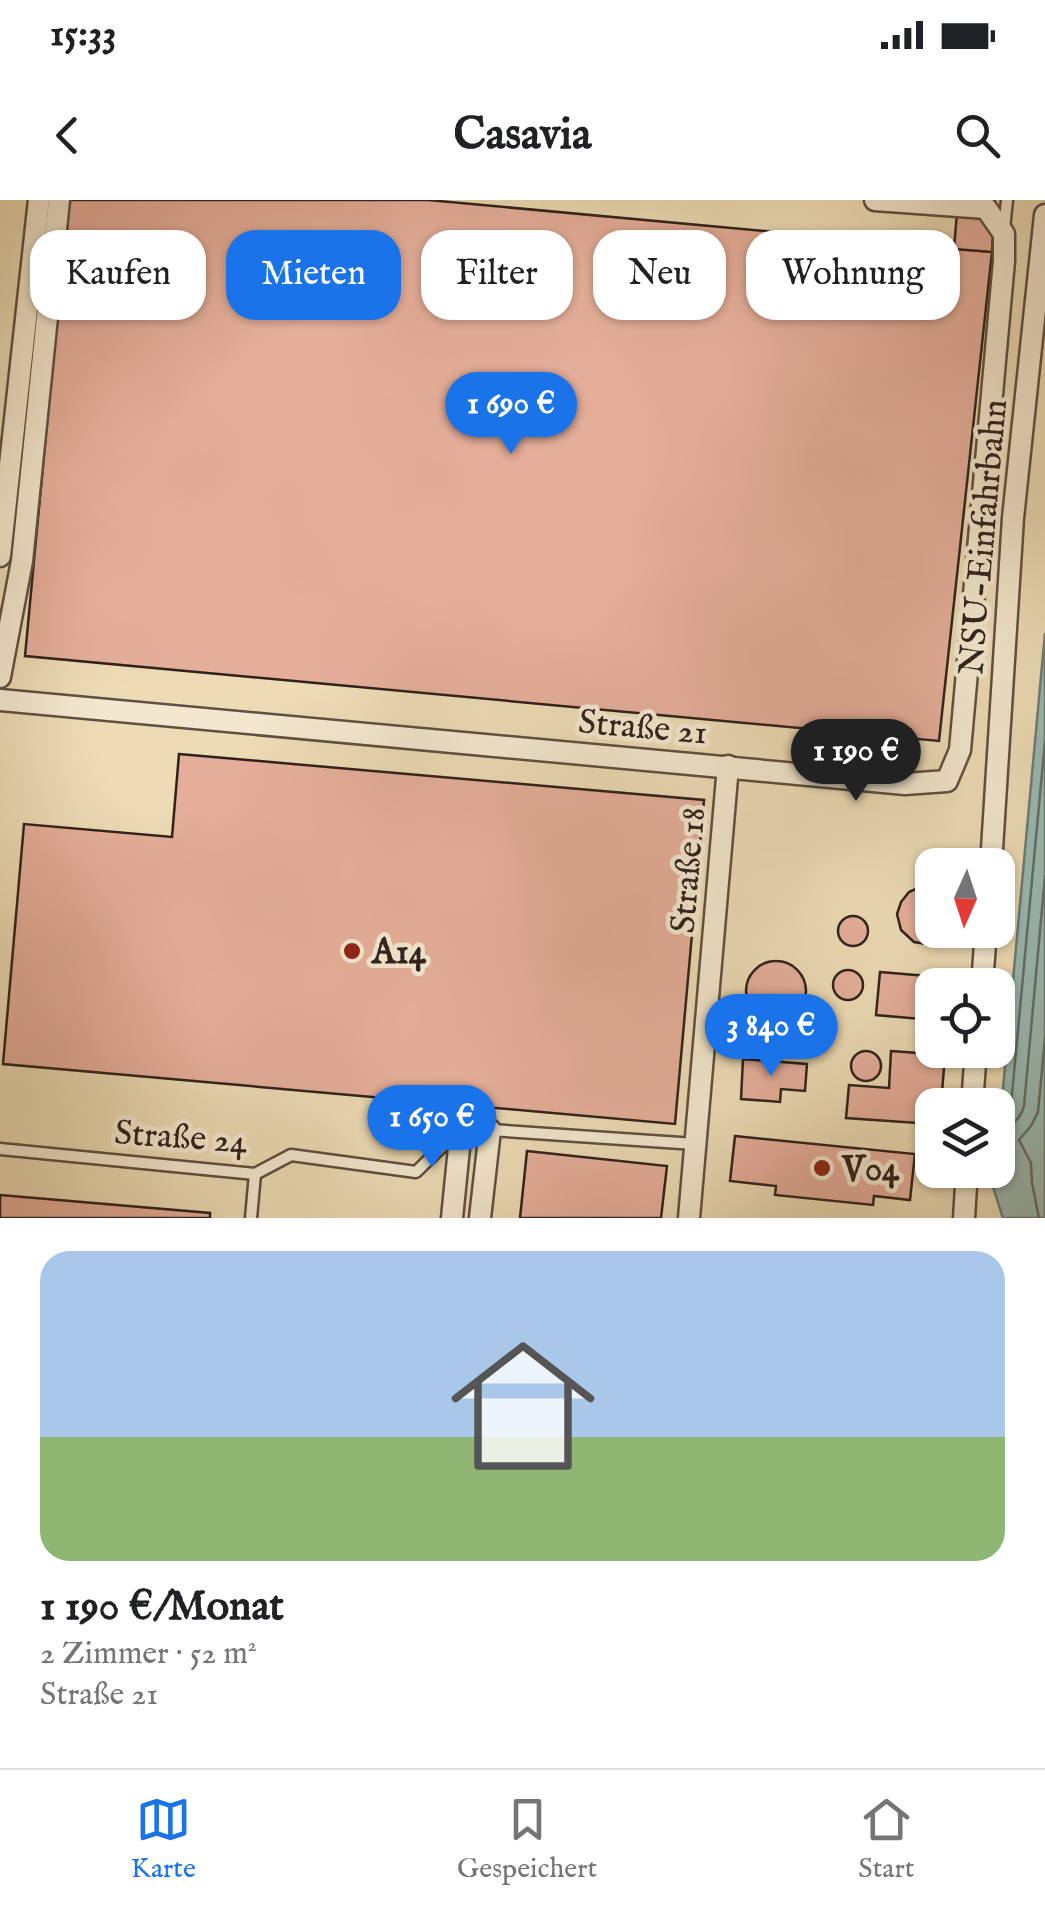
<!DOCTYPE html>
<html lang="de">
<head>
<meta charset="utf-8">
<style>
  :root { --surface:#fff; --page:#f2f2f2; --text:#202124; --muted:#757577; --line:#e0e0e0; --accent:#1a73e8 }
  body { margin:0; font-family:"IM FELL English",serif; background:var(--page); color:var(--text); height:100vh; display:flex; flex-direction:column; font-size:38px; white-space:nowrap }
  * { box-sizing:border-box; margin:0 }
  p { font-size:32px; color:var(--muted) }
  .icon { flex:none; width:55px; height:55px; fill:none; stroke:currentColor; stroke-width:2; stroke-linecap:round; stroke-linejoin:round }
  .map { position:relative; height:1018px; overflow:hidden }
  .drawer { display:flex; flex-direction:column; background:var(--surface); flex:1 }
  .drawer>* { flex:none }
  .top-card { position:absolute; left:30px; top:30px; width:985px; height:90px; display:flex; gap:20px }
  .needle { width:65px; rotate:183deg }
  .controls { position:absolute; left:915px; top:648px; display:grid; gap:20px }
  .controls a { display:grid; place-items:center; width:100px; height:100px; border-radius:20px; background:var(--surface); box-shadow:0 2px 8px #0004; font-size:50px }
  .price { position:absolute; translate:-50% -85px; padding:0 22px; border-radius:35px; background:var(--accent); color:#fff; font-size:32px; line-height:65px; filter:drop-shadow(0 2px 5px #0008) }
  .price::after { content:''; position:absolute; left:50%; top:60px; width:30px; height:22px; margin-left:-15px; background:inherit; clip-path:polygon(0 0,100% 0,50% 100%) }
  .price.active { background:#222; color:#fff }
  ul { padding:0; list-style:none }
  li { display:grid; align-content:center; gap:20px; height:530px; padding:0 40px }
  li+li { border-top:2px solid var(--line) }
  li span { display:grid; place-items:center; height:310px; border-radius:30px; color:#555 }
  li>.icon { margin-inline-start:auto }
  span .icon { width:180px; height:180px; fill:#fffc; stroke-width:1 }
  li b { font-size:42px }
  .pill { padding:0 35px; border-radius:30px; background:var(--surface); box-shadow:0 2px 8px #0004; font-size:35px; line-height:90px }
  .pill.active { background:var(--accent); color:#fff }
  .status { display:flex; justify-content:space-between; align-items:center; height:70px; padding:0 50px; background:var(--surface); direction:ltr }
  .status svg { height:28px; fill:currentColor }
  header { display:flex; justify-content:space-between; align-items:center; height:130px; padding:0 40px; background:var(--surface); font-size:45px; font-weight:800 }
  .tab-bar { display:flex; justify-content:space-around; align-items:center; height:140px; border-top:2px solid var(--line); background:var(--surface); font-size:28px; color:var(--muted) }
  .tab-bar a { display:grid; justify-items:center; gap:5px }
  .tab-bar .active { color:var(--accent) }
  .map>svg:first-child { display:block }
  .water { fill:#99bab3; stroke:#6f7d77; stroke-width:2.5 }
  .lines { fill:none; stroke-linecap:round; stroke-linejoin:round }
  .shore { stroke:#646e68; stroke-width:2.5 }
  .building { fill:#e5ae9a; stroke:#2f221c; stroke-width:2.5 }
  .lane-casing { stroke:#5e5042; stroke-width:15 }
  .street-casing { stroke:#5e5042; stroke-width:25 }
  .lane { stroke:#f3e8cf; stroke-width:10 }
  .street { stroke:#f3e8cf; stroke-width:20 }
  .poi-dot { fill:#8f2418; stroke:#f3e8cf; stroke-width:4 }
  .labels { text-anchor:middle; stroke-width:9; stroke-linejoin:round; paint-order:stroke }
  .street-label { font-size:35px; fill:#2f221c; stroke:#f3e8cf }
  .poi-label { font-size:35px; font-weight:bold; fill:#2f221c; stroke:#f3e8cf; text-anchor:start }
</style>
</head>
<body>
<div class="status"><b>15:33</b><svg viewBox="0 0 49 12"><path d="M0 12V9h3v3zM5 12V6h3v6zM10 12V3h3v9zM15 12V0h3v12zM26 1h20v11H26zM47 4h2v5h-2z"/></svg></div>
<header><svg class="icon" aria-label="back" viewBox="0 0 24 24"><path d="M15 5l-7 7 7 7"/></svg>Casavia<svg class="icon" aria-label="search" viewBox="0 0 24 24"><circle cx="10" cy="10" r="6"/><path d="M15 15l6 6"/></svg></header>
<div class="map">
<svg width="1045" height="1018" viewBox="0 0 1045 1018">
  <rect width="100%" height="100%" fill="#ecdbb5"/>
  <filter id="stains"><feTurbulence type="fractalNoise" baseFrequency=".002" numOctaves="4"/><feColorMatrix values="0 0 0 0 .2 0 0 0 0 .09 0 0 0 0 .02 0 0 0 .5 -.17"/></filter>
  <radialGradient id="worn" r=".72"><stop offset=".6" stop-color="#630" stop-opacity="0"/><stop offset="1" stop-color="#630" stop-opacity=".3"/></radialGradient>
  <polygon class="water" points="1045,433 1045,1018 1003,1018 993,987 995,970 998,970 998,943"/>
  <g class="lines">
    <g class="shore">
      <polyline points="998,915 1006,913 1011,905 1045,541"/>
      <path d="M 998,928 C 1011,927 1020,920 1024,906 L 1045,676"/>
      <polyline points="1039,1018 1032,983 1031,963 1019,940 1031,926 1038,912 1045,838"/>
    </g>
  </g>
  <g class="building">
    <polygon points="68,0 428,0 992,52 939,541 25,456"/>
    <polygon points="958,0 995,0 992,52 954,49"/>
    <polygon points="179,554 704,600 675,924 3,864 24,624 172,637"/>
    <polygon points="922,686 932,687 932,730 954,730 947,739 932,745 914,742 901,730 897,714 901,702 909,692"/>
    <circle cx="853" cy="731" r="15"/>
    <circle cx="776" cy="791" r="30"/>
    <circle cx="848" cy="785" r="15"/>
    <polygon points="880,772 951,778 951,785 932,785 932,820 876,815"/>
    <circle cx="866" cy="866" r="15"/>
    <polygon points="891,851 945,855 941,905 932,905 932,924 846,918 849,885 889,888"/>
    <polygon points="743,859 807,864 805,891 781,889 780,902 741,899"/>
    <polygon points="735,936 915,954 910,1000 874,996 873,1005 775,995 776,986 730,981"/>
    <polygon points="527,951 667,966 661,1018 520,1018"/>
    <polygon points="0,995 210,1013 210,1018 0,1018"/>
  </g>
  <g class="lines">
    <defs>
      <g id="lane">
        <polyline points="1004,29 1007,0"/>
        <polyline points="0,949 255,974 291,955 416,972 461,928 695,944"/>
        <polyline points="251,1018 255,974"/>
      </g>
      <g id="street">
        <polyline points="0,356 39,0"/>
        <polyline points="0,477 22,361 59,0"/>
        <polyline points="0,500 905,584 947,581 960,550 1004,61 1004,34 986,8 875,0"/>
        <polyline points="991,665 1013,318 1045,15"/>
        <polyline points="982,785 986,730"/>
        <polyline points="972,905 976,850"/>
        <polyline points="452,1018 461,928"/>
        <polyline points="480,1018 490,930"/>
        <polyline points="689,1018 728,566"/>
        <polyline points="964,1018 967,970"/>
      </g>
    </defs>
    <use href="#lane" class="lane-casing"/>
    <use href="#street" class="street-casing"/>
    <use href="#lane" class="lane"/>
    <use href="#street" class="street"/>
  </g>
  <g class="poi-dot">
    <circle cx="352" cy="751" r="10"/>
    <circle cx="822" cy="968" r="10"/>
  </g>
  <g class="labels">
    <g class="street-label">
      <text transform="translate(982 337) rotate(-85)" y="12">NSU-Einfahrbahn</text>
      <text transform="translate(643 526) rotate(5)" y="12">Straße 21</text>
      <text transform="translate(687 670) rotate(-85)" y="12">Straße 18</text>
      <text transform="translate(181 936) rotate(4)" y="12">Straße 24</text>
    </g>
    <g class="poi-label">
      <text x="372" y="763">A14</text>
      <text x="842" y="980">V04</text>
    </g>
  </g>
  <rect width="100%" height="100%" filter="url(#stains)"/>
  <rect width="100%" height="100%" fill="url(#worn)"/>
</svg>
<div class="controls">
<a><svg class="needle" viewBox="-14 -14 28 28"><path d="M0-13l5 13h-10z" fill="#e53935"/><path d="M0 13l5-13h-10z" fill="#757577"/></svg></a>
<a><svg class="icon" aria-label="locate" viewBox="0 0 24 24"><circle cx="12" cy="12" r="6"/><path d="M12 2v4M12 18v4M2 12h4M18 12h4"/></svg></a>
<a><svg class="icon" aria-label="layers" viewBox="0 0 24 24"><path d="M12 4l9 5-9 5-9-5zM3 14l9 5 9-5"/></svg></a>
</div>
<b class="price" style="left:511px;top:257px">1 690 €</b>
<b class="price active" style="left:856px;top:604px">1 190 €</b>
<b class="price" style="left:771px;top:879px">3 840 €</b>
<b class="price" style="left:432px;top:970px">1 650 €</b>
<div class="top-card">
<a class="pill">Kaufen</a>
<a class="pill active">Mieten</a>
<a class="pill">Filter</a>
<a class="pill">Neu</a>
<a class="pill">Wohnung</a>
</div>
</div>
<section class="drawer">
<ul>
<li><span style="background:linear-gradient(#a9c7e8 60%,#8fb573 0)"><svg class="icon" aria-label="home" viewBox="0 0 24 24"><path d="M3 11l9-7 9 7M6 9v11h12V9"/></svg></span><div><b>1 190 €/Monat</b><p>2 Zimmer · 52 m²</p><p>Straße 21</p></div></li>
</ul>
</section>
<nav class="tab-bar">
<a class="active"><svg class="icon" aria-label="map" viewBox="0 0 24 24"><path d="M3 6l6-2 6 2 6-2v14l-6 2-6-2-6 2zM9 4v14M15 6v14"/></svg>Karte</a>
<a><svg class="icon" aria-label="saved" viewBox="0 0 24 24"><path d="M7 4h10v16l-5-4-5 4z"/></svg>Gespeichert</a>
<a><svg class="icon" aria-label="home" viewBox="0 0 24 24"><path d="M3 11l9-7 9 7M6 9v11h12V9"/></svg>Start</a>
</nav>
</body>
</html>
